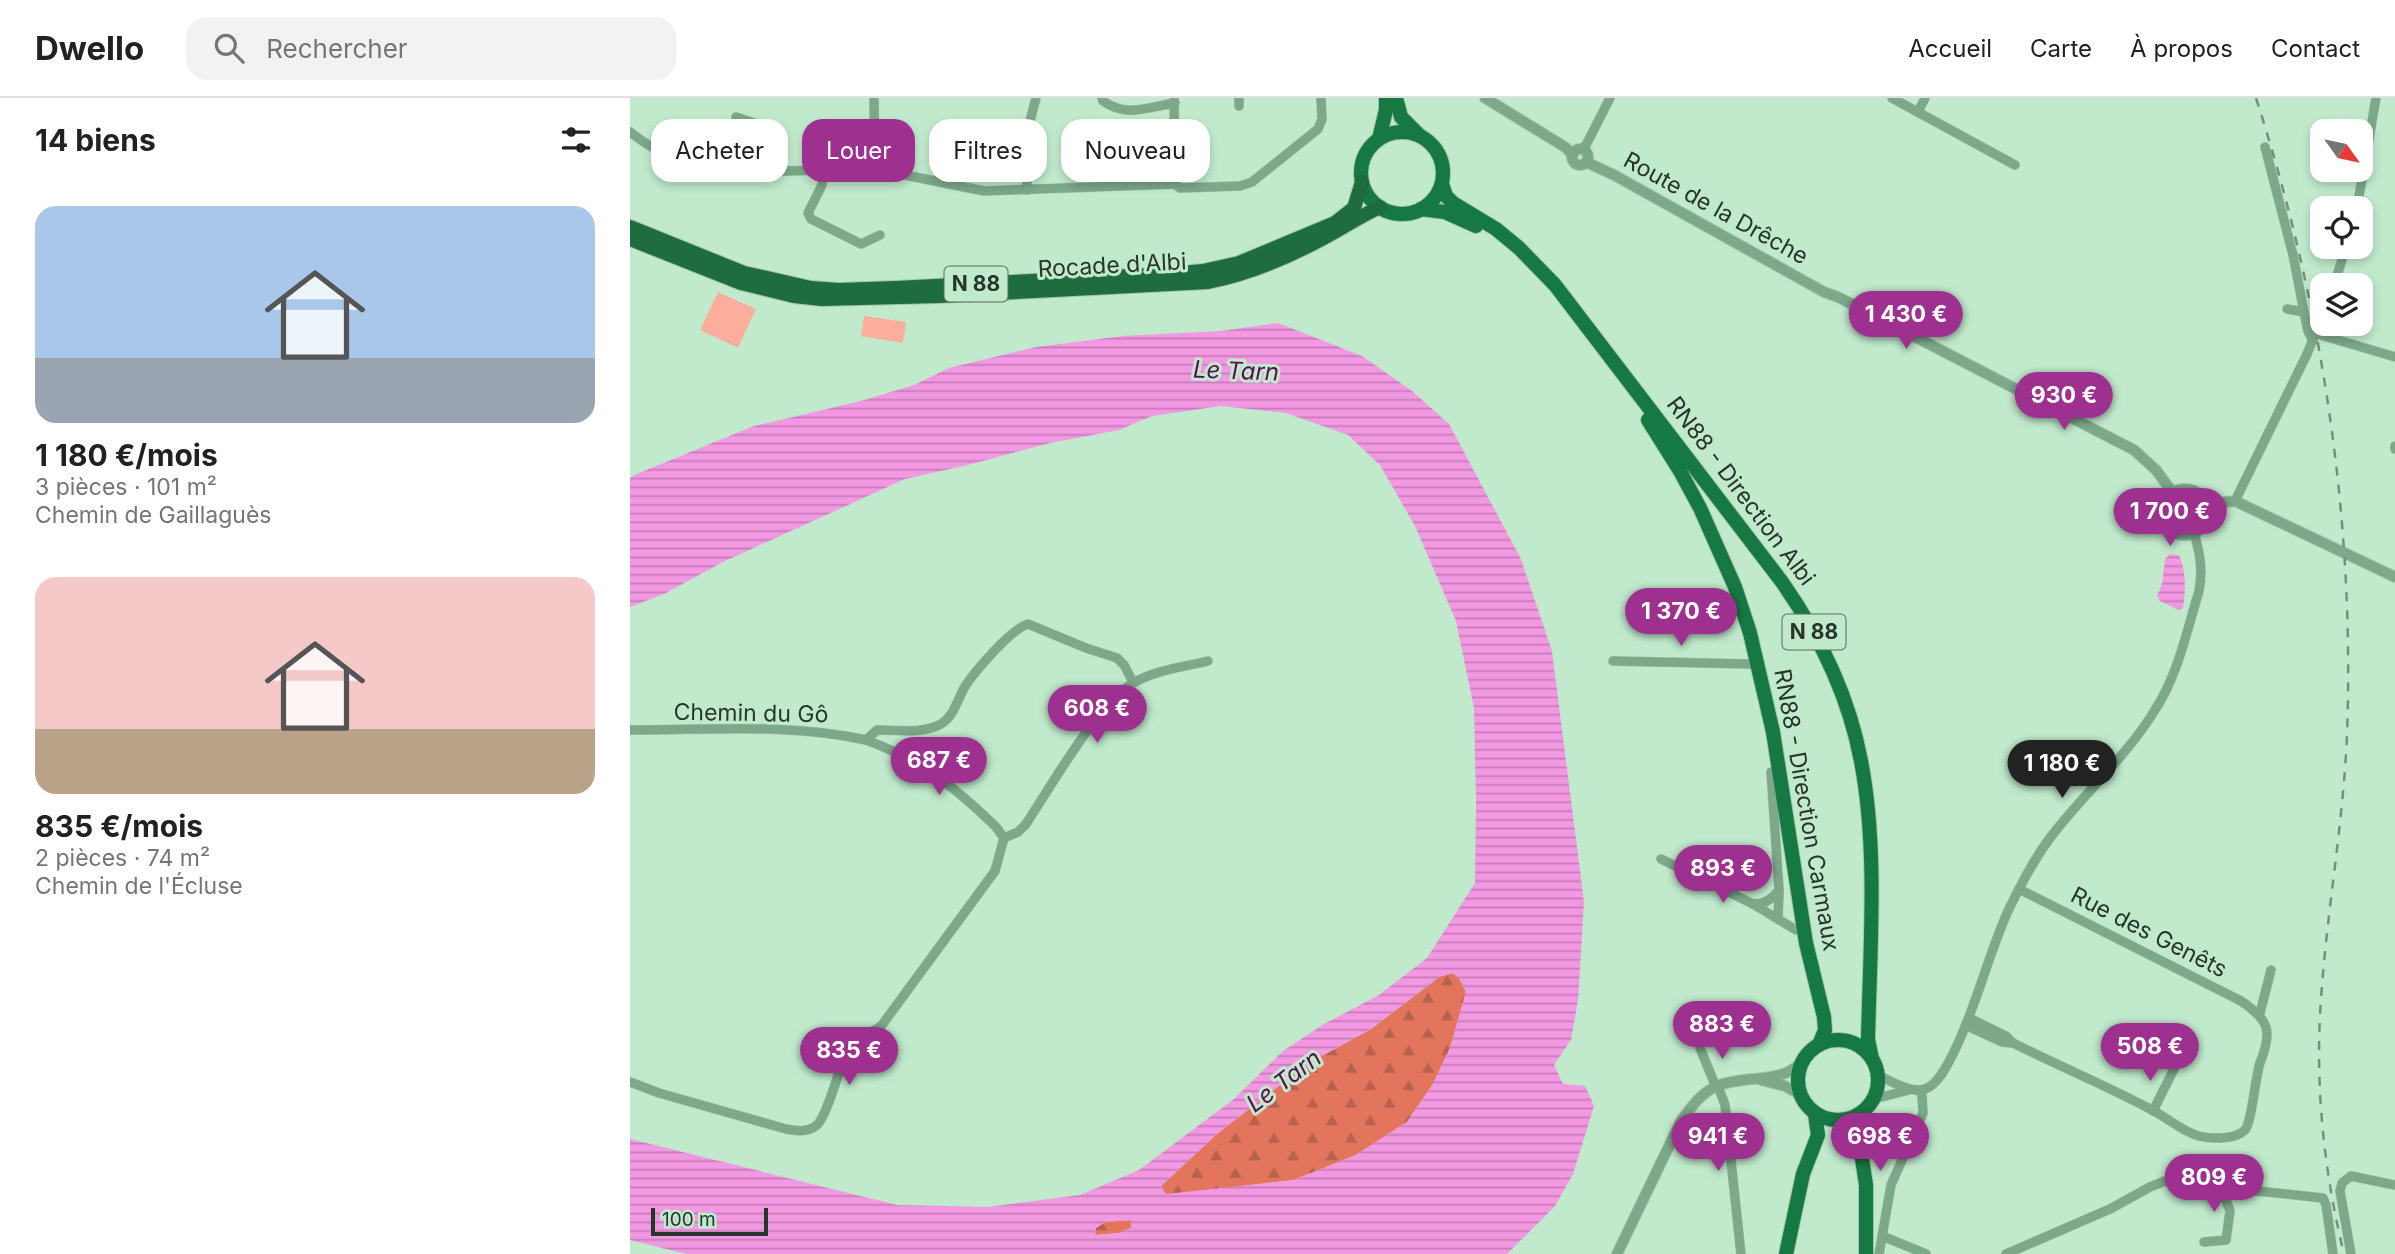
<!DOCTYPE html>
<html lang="fr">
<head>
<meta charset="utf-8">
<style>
  :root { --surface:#fff; --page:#f2f2f2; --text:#202124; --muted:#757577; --line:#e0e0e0; --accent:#9e3090 }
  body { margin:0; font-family:Inter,sans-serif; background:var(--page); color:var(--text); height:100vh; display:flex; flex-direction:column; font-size:26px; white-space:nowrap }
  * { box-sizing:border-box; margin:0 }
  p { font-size:23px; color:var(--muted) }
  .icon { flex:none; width:38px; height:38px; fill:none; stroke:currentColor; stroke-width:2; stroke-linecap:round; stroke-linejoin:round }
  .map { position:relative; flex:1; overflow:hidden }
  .side { display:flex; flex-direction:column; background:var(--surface); width:630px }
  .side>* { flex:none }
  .banner { position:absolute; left:21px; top:21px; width:665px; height:63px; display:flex; gap:14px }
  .needle { width:46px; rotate:123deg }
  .buttons { position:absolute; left:1680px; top:21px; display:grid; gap:14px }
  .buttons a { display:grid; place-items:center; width:63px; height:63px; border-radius:14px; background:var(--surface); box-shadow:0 4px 10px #0003; font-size:35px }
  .scale { position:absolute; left:21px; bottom:18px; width:117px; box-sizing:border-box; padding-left:7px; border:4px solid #26362a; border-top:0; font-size:19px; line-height:24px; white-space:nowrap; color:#26362a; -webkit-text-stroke:5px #c1eacd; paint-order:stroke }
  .price { position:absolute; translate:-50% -60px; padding:0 16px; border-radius:24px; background:var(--accent); color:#fff; font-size:23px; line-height:46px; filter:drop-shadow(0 2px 4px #0008) }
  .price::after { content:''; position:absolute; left:50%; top:42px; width:21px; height:16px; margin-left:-10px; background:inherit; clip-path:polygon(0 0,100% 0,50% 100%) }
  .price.active { background:#222; color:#fff }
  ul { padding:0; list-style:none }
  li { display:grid; align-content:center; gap:14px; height:371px; padding:0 35px }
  li span { display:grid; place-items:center; height:217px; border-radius:21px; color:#555 }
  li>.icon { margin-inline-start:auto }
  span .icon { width:126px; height:126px; fill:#fffc; stroke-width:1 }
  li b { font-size:30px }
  h2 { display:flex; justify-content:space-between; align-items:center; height:84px; padding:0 35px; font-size:30px }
  .chip { padding:0 24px; border-radius:21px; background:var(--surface); box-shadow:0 4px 10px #0003; font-size:24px; line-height:63px }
  .chip.active { background:var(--accent); color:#fff }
  header { display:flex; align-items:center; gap:42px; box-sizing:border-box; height:98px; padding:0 35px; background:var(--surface); border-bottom:2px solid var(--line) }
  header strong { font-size:33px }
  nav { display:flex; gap:38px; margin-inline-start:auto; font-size:24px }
  .search { width:490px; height:63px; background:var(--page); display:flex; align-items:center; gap:18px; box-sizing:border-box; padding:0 24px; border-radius:21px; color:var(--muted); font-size:26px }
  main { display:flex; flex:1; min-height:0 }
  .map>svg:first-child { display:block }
  .forest { fill:url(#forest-firs) }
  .park { fill:#fcae9c }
  .water { fill:url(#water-rules); fill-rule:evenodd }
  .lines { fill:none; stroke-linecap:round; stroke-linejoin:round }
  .minor-casing { stroke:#a2c6ac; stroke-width:10 }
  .tertiary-casing { stroke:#a2c6ac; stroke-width:12 }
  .primary-casing { stroke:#a2c6ac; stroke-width:16 }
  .trunk-casing { stroke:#a2c6ac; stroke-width:16 }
  .minor { stroke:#7ea88a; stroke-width:9 }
  .tertiary { stroke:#7ea88a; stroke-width:10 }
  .primary { stroke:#167943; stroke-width:14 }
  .trunk { stroke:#1e6c3f; stroke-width:14 }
  .rail { stroke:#73907b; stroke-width:2.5; stroke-dasharray:9 9; stroke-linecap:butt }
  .labels { text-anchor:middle; stroke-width:6; stroke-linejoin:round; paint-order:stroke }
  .shield { fill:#c1eacd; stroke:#546c5b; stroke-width:2 }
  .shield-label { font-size:21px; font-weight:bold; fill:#26362a }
  .street-label { font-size:23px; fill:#26362a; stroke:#c1eacd }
  .water-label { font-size:24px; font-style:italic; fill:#5d0c54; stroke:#c1eacd }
</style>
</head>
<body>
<header>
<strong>Dwello</strong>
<div class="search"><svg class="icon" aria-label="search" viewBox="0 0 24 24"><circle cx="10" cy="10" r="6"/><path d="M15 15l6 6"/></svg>Rechercher</div>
<nav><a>Accueil</a><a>Carte</a><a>À propos</a><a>Contact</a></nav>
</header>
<main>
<section class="side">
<h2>14 biens<svg class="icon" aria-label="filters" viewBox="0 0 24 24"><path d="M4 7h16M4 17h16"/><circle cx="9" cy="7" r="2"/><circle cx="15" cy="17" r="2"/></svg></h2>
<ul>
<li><span style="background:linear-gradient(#a9c7e8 70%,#9aa5b1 0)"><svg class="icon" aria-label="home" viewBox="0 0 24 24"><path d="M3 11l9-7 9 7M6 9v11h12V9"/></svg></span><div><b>1 180 €/mois</b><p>3 pièces · 101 m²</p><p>Chemin de Gaillaguès</p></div></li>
<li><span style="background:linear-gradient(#f6c9c9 70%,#b9a48a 0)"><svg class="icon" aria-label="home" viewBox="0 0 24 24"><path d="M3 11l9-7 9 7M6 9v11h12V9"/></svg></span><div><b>835 €/mois</b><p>2 pièces · 74 m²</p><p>Chemin de l'Écluse</p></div></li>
</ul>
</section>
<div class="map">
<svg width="1765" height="1156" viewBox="0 0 1765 1156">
  <defs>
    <pattern id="forest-firs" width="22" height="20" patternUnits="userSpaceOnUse" patternTransform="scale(1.75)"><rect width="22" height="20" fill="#e3755d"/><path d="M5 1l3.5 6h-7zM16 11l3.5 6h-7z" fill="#b8614d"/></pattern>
    <pattern id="water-rules" width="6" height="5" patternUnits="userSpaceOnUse" patternTransform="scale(1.75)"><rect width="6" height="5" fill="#f398e2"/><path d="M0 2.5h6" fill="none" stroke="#c57db7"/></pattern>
  </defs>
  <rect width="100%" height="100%" fill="#c1eacd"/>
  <g class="forest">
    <polygon points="823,875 829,880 836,894 820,950 803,986 777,1024 726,1057 664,1082 536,1097 531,1088 588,1035 677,966 741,931 809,879"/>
    <polygon points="501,1122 501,1130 489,1135 465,1137 466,1130 475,1124"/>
  </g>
  <g class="park">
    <polygon points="88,194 126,211 108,250 70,232"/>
    <polygon points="234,218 276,224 273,245 231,238"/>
  </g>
  <g class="water">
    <path d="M 648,225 L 732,258 L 782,293 L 819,326 L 891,461 L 922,553 L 954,804 L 948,902 L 941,942 L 924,967 L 933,986 L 955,988 L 964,1008 L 943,1076 L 925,1108 L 877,1156 L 56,1156 L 0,1142 L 0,1041 L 267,1107 L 358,1109 L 450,1097 L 509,1072 L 604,1001 L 653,953 L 694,926 L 749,897 L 797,860 L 845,785 L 846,703 L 844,610 L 826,523 L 785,428 L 750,367 L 718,337 L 656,315 L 591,308 L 522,318 L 489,332 L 420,345 L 338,367 L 275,381 L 93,464 L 34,496 L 0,509 L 0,380 L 9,375 L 124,328 L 231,303 L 284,287 L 319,270 L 406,249 L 493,238 L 591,233 ZM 822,875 L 829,880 L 836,894 L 820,950 L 803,986 L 777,1024 L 726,1057 L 664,1082 L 536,1096 L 531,1088 L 588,1035 L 677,966 L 741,931 L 809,879 ZM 501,1122 L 501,1130 L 489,1135 L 465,1137 L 466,1130 L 475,1124 Z"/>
    <path d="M 1540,456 L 1549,457 C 1556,472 1556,493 1553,510 L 1549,512 L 1530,503 L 1527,498 L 1532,486 L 1535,461 Z"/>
  </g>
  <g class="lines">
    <defs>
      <g id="minor">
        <polyline points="244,0 245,71"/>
        <path d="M 472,0 L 473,3 C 496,20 519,9 545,5"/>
        <polyline points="544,0 545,86"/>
        <polyline points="609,0 609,8"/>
        <polyline points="1262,0 1385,67"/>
        <polyline points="1288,14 1295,0"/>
        <polyline points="106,19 142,31 145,37 146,74"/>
        <path d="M 0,34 C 31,59 66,71 106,74 L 245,71 L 354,93 L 545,86 L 550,90 L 610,88 L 622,84 L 688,31 L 692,21 L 691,0"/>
        <polyline points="1635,49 1663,157 1674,214"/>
        <polyline points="952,51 956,47 980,0"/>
        <polyline points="193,72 192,87 178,115 181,121 231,146 250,137"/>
        <polyline points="397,92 396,38 406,0"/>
        <polyline points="1727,110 1746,0"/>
        <polyline points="1704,187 1716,149"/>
        <polyline points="1657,211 1674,214 1678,233 1683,243"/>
        <polyline points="1687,233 1691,237 1765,259"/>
        <polyline points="1765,348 1765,351"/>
        <polyline points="1605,403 1677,256 1692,219"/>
        <polyline points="983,563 1121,566"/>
        <path d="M 0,632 C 78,632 160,625 236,642 L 247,632 C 267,632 293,636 311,626 C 324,618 327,603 334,590 C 344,574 381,531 398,526 L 456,550 L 487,560 L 494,567 L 503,584"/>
        <path d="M 374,740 L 388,734 L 396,726 C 420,690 469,603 505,584 C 526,572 554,569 578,563"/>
        <polyline points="1031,761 1123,806 1166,832"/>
        <path d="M 1123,806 C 1134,807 1143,800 1149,792 L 1141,674"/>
        <polyline points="1148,821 1149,793"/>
        <polyline points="1630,915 1641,872"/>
        <polyline points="1337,928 1372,944 1383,945 1376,938 1339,920"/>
        <path d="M 1383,945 C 1429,968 1477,988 1522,1012 C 1538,1020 1551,1033 1569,1038 C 1581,1041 1605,1042 1615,1032 C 1622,1024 1625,980 1630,965 C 1643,933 1639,922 1611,903 L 1389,791"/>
        <polyline points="1070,950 1086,989"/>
        <path d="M 1248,977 C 1263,984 1287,1000 1302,987 C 1312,979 1317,967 1323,956 C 1346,910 1357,860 1378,813 C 1392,784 1407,755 1427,731 C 1459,691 1498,656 1525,612 C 1548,577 1557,532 1569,493 C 1573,472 1570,455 1564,435"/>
        <path d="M 0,984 L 29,995 L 156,1031 C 166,1033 179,1035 188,1026 C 198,1015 210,969 216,952 C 227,936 239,938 252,927 L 365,773 L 374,740 L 366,729 C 325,689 291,662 236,642"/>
        <polyline points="1088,988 1095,1007 1111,1156"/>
        <polyline points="1244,1001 1279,992"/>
        <polyline points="1523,1013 1544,971"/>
        <polyline points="1252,1138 1296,1156"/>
        <polyline points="1574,1144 1596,1142 1600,1113 1591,1090"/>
        <polyline points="1249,1156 1261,1087 1293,1015 1292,997 1289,992"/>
        <polyline points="1376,1156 1480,1111 1520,1089 1535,1083 1693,1100 1696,1107 1703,1156"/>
        <polyline points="1721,1156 1710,1093 1712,1085 1721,1078 1765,1087"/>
      </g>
      <g id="tertiary">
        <polyline points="855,0 935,49 943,57"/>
        <circle cx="950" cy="59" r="8"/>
        <polyline points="956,64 984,77 1194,194 1208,199 1504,352 1526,372 1543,395"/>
        <circle cx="1555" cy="414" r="23"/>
        <polyline points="1576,406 1605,403 1765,479"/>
        <polyline points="1131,982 1155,988 1171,997"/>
        <path d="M 987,1156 L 1051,1023 C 1061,1009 1071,995 1087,988 C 1108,979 1131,983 1153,976 C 1160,974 1166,969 1172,965"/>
      </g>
      <g id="primary">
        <polyline points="766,0 771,19 789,37"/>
        <circle cx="772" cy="75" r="41"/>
        <polyline points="749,41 756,12 756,0"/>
        <path d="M 812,86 L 816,98 L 823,105 L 866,131 L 889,150 L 925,187 L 1152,484 C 1189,537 1219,599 1231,663 C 1248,751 1240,851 1238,941 L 1242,961"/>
        <polyline points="791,111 815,114 846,128"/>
        <polyline points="1018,322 1050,373 1070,410 1105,489 1120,535 1143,634 1176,845 1194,919 1195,932 1189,947"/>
        <circle cx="1208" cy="982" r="40"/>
        <polyline points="1229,1017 1227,1028 1236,1087 1236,1156"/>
        <polyline points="1156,1156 1173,1076 1188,1037 1185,1016"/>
      </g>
      <g id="trunk">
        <polyline points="0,129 114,175 181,190 209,192 266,190 540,176 573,173 609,165 705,125 724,110 732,84"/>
        <path d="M 0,141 L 111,185 L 164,198 L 192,201 L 309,198 L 578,184 C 613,177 649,163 682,146 C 705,135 726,120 750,109"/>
      </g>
    </defs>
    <use href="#minor" class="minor-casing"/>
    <use href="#tertiary" class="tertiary-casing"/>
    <use href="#primary" class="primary-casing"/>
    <use href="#trunk" class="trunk-casing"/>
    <use href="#minor" class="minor"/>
    <use href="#tertiary" class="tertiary"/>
    <use href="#primary" class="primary"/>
    <use href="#trunk" class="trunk"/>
    <path class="rail" d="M 1626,0 C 1692,205 1725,421 1717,637 C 1713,731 1695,823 1690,917 C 1686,998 1695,1078 1714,1156"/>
  </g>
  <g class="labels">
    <g class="shield">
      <rect x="314.5" y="168.5" width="63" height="35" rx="5"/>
      <rect x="1152.5" y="516.5" width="63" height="35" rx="5"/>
    </g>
    <g class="shield-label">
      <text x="346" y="193">N 88</text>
      <text x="1184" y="541">N 88</text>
    </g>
    <g class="street-label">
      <text transform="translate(1086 110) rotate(29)" y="8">Route de la Drêche</text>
      <text transform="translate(482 167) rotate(-3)" y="8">Rocade d'Albi</text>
      <text transform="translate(1111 393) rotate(53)" y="8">RN88 - Direction Albi</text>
      <text transform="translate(121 615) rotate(1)" y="8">Chemin du Gô</text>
      <text transform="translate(1177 712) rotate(80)" y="8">RN88 - Direction Carmaux</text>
      <text transform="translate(1519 834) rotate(27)" y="8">Rue des Genêts</text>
    </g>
    <g class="water-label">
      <text transform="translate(606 273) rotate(2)" y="8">Le Tarn</text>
      <text transform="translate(654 983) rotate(-37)" y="8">Le Tarn</text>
    </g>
  </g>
</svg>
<div class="buttons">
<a><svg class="needle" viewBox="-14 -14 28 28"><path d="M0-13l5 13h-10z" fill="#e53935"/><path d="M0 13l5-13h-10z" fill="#757577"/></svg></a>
<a><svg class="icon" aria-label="locate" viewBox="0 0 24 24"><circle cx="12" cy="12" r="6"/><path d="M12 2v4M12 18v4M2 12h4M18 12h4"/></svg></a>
<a><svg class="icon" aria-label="layers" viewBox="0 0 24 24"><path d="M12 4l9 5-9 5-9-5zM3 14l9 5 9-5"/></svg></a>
</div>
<div class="scale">100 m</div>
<b class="price" style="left:1276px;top:253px">1 430 €</b>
<b class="price" style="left:1434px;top:334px">930 €</b>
<b class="price" style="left:1540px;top:450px">1 700 €</b>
<b class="price" style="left:1051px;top:550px">1 370 €</b>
<b class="price" style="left:467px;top:647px">608 €</b>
<b class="price" style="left:309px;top:699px">687 €</b>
<b class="price active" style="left:1432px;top:702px">1 180 €</b>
<b class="price" style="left:1093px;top:807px">893 €</b>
<b class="price" style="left:1092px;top:963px">883 €</b>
<b class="price" style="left:1520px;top:985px">508 €</b>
<b class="price" style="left:219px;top:989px">835 €</b>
<b class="price" style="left:1088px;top:1075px">941 €</b>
<b class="price" style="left:1250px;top:1075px">698 €</b>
<b class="price" style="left:1584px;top:1116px">809 €</b>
<div class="banner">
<a class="chip">Acheter</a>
<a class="chip active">Louer</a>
<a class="chip">Filtres</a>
<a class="chip">Nouveau</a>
</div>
</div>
</main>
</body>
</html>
